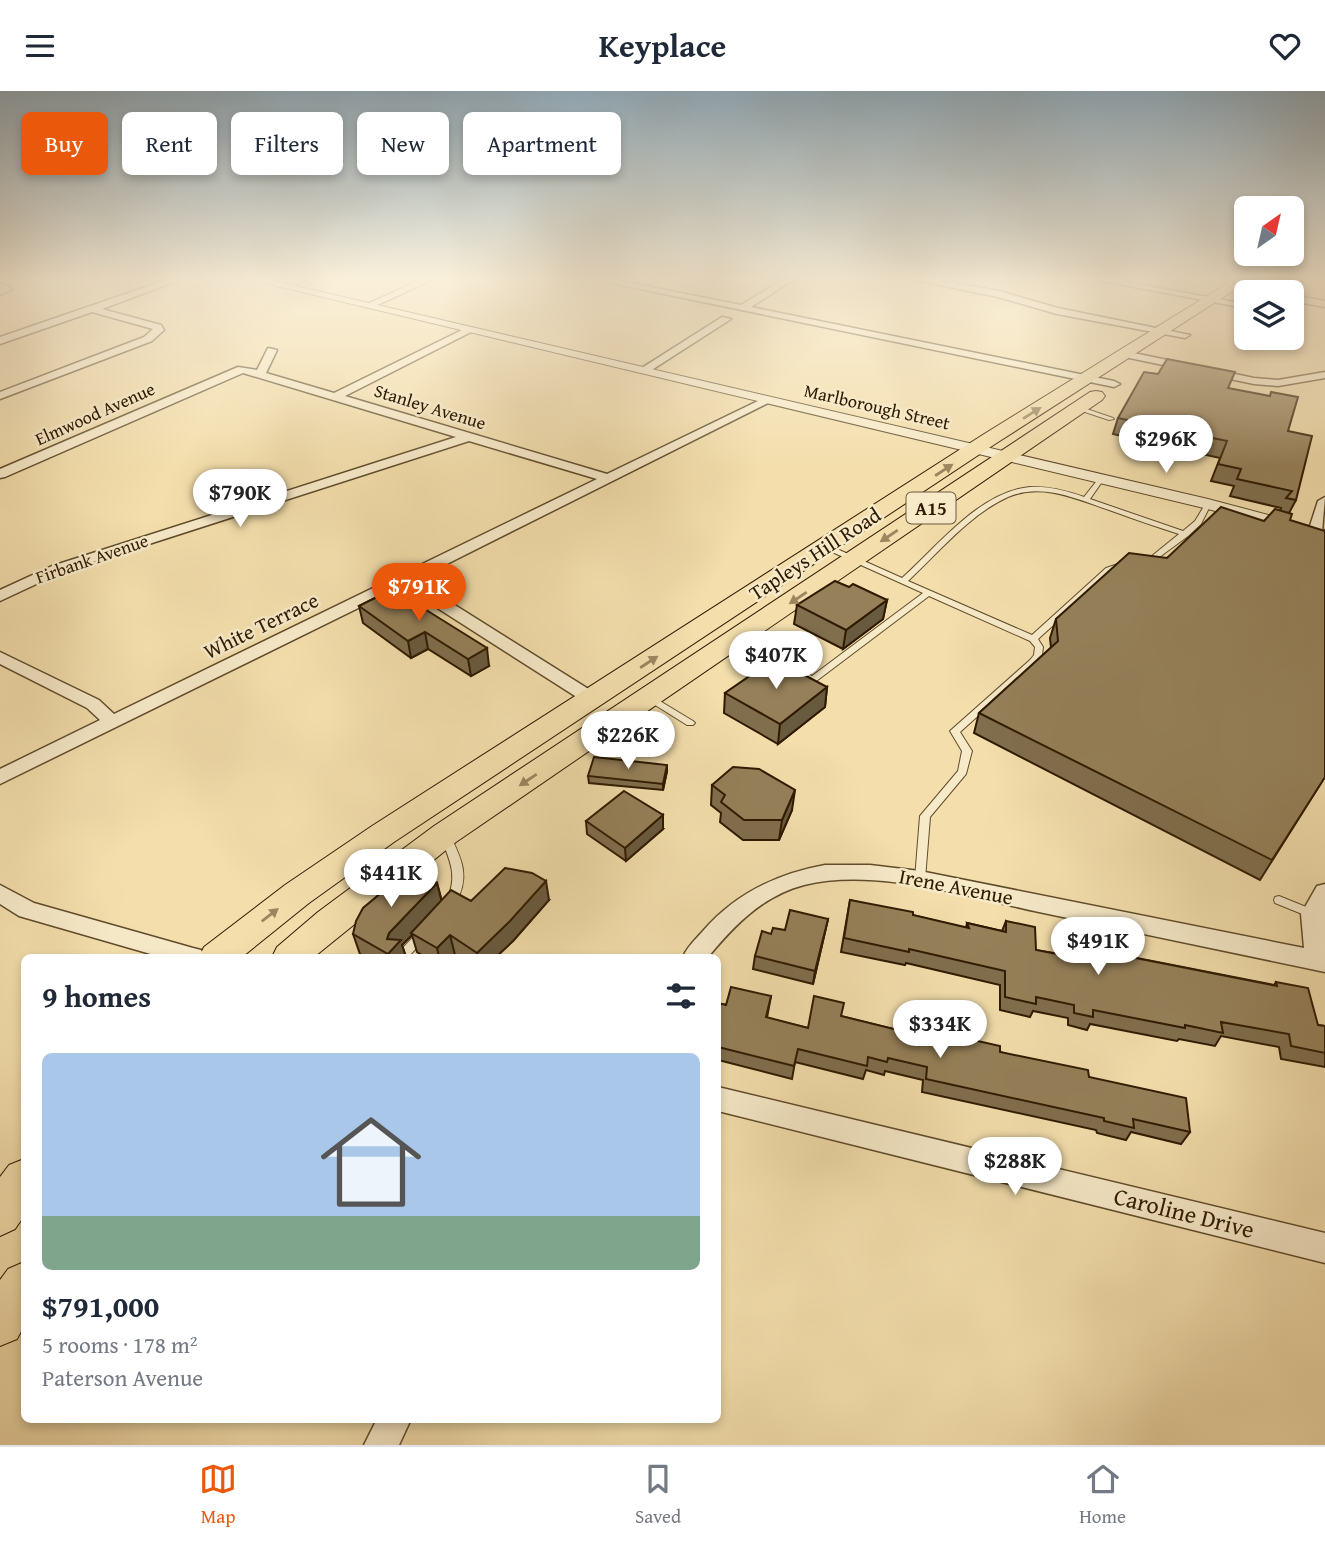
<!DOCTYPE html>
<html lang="en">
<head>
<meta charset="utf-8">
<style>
  :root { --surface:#fff; --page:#f2f2f3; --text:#1f2937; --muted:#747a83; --line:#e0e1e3; --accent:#ea580c }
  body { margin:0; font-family:"Gentium Book Plus",serif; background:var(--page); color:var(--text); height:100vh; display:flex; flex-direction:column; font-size:26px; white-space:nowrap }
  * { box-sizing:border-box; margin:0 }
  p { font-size:23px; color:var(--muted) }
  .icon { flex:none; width:38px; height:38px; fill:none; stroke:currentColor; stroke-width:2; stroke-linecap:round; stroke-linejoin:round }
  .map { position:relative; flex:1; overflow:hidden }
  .drawer { position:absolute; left:21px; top:863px; width:700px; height:469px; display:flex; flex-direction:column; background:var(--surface); border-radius:10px; box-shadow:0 4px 10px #0003 }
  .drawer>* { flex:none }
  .hud { position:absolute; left:21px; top:21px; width:700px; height:63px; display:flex; gap:14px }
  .needle { width:46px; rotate:34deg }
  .fabs { position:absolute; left:1234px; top:105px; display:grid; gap:14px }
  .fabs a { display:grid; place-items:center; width:70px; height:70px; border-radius:10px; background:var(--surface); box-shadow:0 4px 10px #0003; font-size:35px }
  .price { position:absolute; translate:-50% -60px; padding:0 16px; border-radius:24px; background:#fff; color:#222; font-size:23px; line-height:46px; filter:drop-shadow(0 2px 4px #0008) }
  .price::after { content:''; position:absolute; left:50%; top:42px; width:21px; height:16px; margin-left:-10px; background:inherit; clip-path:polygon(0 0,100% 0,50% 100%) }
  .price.on { background:var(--accent); color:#fff }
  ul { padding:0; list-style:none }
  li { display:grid; align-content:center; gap:14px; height:371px; padding:0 21px }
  li span { display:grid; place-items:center; height:217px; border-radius:10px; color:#555 }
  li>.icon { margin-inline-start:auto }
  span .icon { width:126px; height:126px; fill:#fffc; stroke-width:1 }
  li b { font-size:30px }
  h2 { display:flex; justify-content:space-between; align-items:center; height:84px; padding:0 21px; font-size:30px }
  .pill { padding:0 24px; border-radius:10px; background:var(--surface); box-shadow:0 4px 10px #0003; font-size:24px; line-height:63px }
  .pill.on { background:var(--accent); color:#fff }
  header { display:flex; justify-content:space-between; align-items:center; height:91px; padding:0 21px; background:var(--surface); font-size:32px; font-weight:700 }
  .tab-bar { display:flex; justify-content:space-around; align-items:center; height:98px; border-top:2px solid var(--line); background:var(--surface); font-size:19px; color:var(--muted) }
  .tab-bar a { display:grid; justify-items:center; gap:4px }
  .tab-bar .on { color:var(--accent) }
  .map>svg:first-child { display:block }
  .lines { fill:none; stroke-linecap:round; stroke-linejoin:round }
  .service-casing { stroke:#604b2b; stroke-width:2 }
  .minor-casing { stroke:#604b2b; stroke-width:3 }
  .tertiary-casing { stroke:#604b2b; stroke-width:2 }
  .primary-casing { stroke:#2f1a00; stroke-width:2 }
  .service { fill:#f7eac9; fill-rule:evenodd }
  .minor { fill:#f7eac9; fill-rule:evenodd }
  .tertiary { fill:#f7eac9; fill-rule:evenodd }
  .primary { fill:#f3deac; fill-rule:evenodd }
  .wall { fill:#806e4d; stroke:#2f1a00; stroke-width:2 }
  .shaded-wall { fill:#685a3e; stroke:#2f1a00; stroke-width:2 }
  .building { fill:#958059; stroke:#2f1a00; stroke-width:2 }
  .oneway { fill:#9b865f }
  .labels { text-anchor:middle; stroke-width:5; stroke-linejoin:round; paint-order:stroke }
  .far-street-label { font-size:18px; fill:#2f1a00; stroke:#f7eac9 }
  .shield { fill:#f7eac9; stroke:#6b583c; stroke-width:2 }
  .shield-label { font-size:19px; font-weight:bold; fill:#2f1a00 }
  .street-label { font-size:21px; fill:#2f1a00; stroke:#f7eac9 }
  .near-street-label { font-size:24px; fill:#2f1a00; stroke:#f7eac9 }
</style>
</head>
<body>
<header><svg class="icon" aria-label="menu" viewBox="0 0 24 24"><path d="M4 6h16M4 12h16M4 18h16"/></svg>Keyplace<svg class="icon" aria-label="heart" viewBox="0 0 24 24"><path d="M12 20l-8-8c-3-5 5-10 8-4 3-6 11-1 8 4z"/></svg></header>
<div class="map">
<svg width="1325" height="1354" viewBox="0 0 1325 1354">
  <rect width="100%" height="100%" fill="#f3deac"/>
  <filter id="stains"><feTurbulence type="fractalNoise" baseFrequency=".00286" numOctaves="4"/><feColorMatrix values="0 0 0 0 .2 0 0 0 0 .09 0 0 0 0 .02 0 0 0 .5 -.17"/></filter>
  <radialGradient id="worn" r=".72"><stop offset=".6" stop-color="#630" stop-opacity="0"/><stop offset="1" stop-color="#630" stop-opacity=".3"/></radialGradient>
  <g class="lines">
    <defs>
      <g id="service">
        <polygon points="1078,315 1113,327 1114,328 1109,329 1076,318 1075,317"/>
        <path d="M 1099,387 L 1104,388 L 1090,408 L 1183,440 L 1195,430 L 1206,412 L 1211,413 L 1201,433 L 1188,445 L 1150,473 L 1147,473 L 1147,469 L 1179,443 C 1157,436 1134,428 1112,420 C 1079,409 1043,391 1008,406 C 970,423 938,462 908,490 L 1032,544 L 1106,477 L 1121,472 L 1125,474 L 1112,481 L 1038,548 L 1043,556 L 1042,564 L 1036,573 L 960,641 L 972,660 L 966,683 L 930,726 L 925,788 L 924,791 L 916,791 L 915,788 L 920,725 L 958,680 L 962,660 L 950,640 L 1030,569 L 1034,564 L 1035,556 L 1030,550 L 929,505 L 815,591 C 809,592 801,588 797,583 L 798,581 L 804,581 L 812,585 L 923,502 L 821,456 L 822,454 L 828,454 L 902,487 C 937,456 980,400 1030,396 C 1049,395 1067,400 1084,406 Z"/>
        <polygon points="650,604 693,630 695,632 693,634 687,634 647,609 646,607 647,605"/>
        <path d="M 446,743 L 450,744 C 463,771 470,786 455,814 L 451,815 L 447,814 L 446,811 C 458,786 451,772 441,747 L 442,744 Z"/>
        <polygon points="1279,805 1316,820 1318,823 1316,826 1312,827 1275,812 1274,809 1275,806"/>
        <polygon points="423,838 427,840 429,843 427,846 408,866 395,866 397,863 419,840"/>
      </g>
      <g id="minor">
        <polygon points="172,187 185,187 102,218 161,234 164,239 152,250 0,308 0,301 144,246 153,238 92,221 0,253 0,246"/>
        <polygon points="424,187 436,187 371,217 363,215"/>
        <polygon points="587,187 605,187 741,214 785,187 796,187 751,216 1114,290 1120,293 1114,296"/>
        <polygon points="905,187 925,187 999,200 1058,217 1190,244 1185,247 1057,223 998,206"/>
        <polygon points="1086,187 1106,187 1239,212 1234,215"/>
        <polygon points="0,192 13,198 0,204"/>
        <polygon points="1255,194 1261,194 1271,201 1260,201 1255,198"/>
        <polygon points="1292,204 1325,210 1325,216 1292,210"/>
        <polygon points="722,226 731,228 647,282 637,280"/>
        <polygon points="466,237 475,239 345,305 607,383 762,308 772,310 415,489 598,604 601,608 598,612 586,612 403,495 0,693 0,678 100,629 87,617 0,573 0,561 99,609 114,623 597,388 469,350 62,481 0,510 0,499 52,475 456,346 243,282 5,386 0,387 0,378 238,276 257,279 268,257 277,259 266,282 334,302"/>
        <polygon points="1124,260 1254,287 1278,289 1325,281 1325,287 1278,295 1254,293 1120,265 1119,263"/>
        <polygon points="1325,406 1322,441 1315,445 1310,444 1308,441 1318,410"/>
        <path d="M 825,774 L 870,774 L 920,780 L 1304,857 L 1301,823 L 1317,795 L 1325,793 L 1325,881 C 1230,861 1134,841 1039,821 C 968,806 875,776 804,794 C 762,805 734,835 708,866 L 683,866 C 687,856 695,849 703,840 C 735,803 776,783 825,774 Z"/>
        <polygon points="0,794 34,812 193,857 201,859 205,866 161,866 19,825 0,813"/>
        <polygon points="718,996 1325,1142 1325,1172 718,1020"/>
        <polygon points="377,1328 411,1328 399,1354 364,1354"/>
      </g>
      <polygon id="tertiary" points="244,187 262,187 1208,408 1325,439 1325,449 1204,417"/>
      <g id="primary">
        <polygon points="1236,187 1253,187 995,353 394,751 309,812 242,866 199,866 204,856 285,794 372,735 981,345"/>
        <polygon points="1096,300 1102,301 1105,305 1102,309 456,751 314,866 272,866 277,856 318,821 434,735 1090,301"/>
        <polygon points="24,1068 24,1125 15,1138 0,1145 0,1086 9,1074"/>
        <polygon points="24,1171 24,1235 17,1248 0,1255 0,1189 8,1178"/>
      </g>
    </defs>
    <use href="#service" class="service-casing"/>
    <use href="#minor" class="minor-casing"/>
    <use href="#tertiary" class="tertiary-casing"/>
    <use href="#primary" class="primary-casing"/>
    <use href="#service" class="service"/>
    <use href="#minor" class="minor"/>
    <use href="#tertiary" class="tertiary"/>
    <use href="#primary" class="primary"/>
  </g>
  <g class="wall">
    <polygon points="1229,297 1288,340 1296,409 1289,422 1325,686 1260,789 974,642 979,622 1051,557 1050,547 1056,528 1167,467 1264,430 1280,420 1281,417 1230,405 1234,395 1211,390 1220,367 1113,343 1118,327"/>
    <polygon points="849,496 887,509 883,528 843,558 794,533 797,514"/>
    <polygon points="383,503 489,575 471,585 428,558 411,567 363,532 359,515"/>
    <polygon points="827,596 825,616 778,653 724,622 725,602"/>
    <polygon points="667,680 663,699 589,692 588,685"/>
    <polygon points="712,694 792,719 779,749 743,749 720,731 721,722 711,714"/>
    <polygon points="586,730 663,738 626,770 587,743"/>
    <polygon points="437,792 442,810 549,809 513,850 496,866 458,866 455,864 452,866 425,866 417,861 412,844 402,854 406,866 365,866 360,863 353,843"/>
    <polygon points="850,809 966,837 967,832 1002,840 1006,830 1036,859 1071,865 1075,855 1274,894 1276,891 1318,934 1325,935 1325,976 1281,968 1279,956 1221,945 1215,955 1179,948 1177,950 1090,933 1087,939 1068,934 1068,927 1033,920 1030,926 1000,919 1000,894 906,872 905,874 841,861"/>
    <polygon points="828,828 813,893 753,878 755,865 771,843"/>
    <polygon points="771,905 767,927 808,937 841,925 909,942 918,941 923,925 951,944 1000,961 1089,986 1190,1041 1181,1053 1131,1041 1126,1049 1097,1042 1096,1039 922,1001 923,989 885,980 884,984 866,979 863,988 795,971 792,988 718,969 718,912 726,914"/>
  </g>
  <g class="shaded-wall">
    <polygon points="887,509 883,528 843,558 846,539"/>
    <polygon points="425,541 428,558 411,567 408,550"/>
    <polygon points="487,557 489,575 471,585 468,568"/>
    <polygon points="827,596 825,616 778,653 780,633"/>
    <polygon points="667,674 667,680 663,699 663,693"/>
    <polygon points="795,699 792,719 779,749 782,729"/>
    <polygon points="663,724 663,738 626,770 625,757"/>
    <polygon points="546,790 549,809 513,850 496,866 477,866 477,862"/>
    <polygon points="437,792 442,812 411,842 412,844 402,854 406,866 389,866 387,848 389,842"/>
    <polygon points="828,828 813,893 815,880"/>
    <polygon points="450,844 455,864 452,866 439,866 437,857"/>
  </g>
  <g class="building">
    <polygon points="1167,268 1235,281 1228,297 1270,305 1271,301 1298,306 1288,340 1312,345 1296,409 1286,407 1292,400 1237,388 1241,378 1218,373 1227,350 1118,327 1144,281 1158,283"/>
    <polygon points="1221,416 1264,430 1275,418 1292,423 1290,429 1325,440 1325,686 1272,769 979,622 1058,550 1056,528 1129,462 1167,467"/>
    <polygon points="835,490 849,496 853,493 887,509 846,539 797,514"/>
    <polygon points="399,502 487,557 468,568 425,541 408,550 359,515 383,503 389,507"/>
    <polygon points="774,568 827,596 780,633 725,602"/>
    <polygon points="594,666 667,674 663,693 588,685"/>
    <polygon points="733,676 759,678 795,699 782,729 744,729 721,711 725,704 712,694"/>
    <polygon points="624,700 663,724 625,757 586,730"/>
    <polygon points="411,777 437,792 389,842 387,848 401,849 388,863 353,843 356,830 363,817"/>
    <polygon points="505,777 532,782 546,790 510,830 477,862 450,844 437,857 411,842 451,799 471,810"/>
    <polygon points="850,809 913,821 913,824 969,837 967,832 1006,841 1006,830 1035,836 1036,859 1052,862 1076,866 1075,855 1277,895 1276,891 1308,897 1318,934 1325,935 1325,962 1291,955 1289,943 1221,931 1223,942 1185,934 1185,937 1093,919 1093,926 1074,922 1074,914 1036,906 1036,913 1005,906 1005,880 909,858 909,861 844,847"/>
    <polygon points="790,819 828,828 815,880 755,865 762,840 771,843 773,837 785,839"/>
    <polygon points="731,896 771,905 766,926 808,937 814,905 844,912 841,925 910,942 910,940 921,942 923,925 952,932 951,944 1000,955 1000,961 1088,979 1089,986 1186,1007 1190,1041 1133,1028 1134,1037 1104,1030 1104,1027 926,988 927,976 888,967 887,971 868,966 867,975 798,958 794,975 718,956 718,912 726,914"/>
  </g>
  <defs><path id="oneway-solid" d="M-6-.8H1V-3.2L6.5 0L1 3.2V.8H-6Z" transform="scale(1.75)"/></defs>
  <g class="oneway">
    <use href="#oneway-solid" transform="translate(1032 322) rotate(-32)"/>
    <use href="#oneway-solid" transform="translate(944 379) rotate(-33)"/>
    <use href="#oneway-solid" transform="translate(889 445) rotate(146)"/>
    <use href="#oneway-solid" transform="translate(798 507) rotate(146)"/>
    <use href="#oneway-solid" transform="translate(649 571) rotate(-33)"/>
    <use href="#oneway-solid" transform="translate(528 689) rotate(146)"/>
    <use href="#oneway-solid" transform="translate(270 824) rotate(-38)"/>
  </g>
  <linearGradient id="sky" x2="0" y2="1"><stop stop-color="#91aab9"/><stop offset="0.5" stop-color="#faf0da"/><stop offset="1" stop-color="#faf0da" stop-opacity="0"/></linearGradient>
  <rect width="1325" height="376" fill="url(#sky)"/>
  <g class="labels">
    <g class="far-street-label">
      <text transform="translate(430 316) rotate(17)" y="6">Stanley Avenue</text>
      <text transform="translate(877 316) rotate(13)" y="6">Marlborough Street</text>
      <text transform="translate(95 323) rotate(-24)" y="6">Elmwood Avenue</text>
      <text transform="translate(92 468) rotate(-19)" y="6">Firbank Avenue</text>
    </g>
    <rect class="shield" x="906.5" y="401.5" width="49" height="31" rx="5"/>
    <g class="shield-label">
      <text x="931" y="424">A15</text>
    </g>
    <g class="street-label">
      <text transform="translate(815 463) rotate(-33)" y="7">Tapleys Hill Road</text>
      <text transform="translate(261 535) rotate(-26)" y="7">White Terrace</text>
      <text transform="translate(956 796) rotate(11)" y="7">Irene Avenue</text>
    </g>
    <g class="near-street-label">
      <text transform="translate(1184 1122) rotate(14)" y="8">Caroline Drive</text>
    </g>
  </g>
  <rect width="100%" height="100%" filter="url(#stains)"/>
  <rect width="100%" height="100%" fill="url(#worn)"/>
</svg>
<div class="fabs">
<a><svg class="needle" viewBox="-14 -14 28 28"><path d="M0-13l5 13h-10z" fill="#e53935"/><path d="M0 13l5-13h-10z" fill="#747a83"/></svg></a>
<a><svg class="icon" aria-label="layers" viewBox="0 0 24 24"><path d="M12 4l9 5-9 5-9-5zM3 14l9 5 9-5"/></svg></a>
</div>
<b class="price" style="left:1166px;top:384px">$296K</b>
<b class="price" style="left:240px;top:438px">$790K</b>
<b class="price on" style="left:419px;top:532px">$791K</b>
<b class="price" style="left:776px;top:600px">$407K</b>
<b class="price" style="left:628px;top:680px">$226K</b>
<b class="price" style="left:391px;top:818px">$441K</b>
<b class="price" style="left:1098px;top:886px">$491K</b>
<b class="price" style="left:940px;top:969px">$334K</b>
<b class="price" style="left:1015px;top:1106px">$288K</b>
<div class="hud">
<a class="pill on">Buy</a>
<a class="pill">Rent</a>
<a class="pill">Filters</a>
<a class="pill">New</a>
<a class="pill">Apartment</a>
</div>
<section class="drawer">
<h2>9 homes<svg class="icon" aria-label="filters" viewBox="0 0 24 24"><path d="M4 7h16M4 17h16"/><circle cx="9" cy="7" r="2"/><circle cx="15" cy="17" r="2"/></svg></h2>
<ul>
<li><span style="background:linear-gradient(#a9c7e8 75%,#7fa58c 0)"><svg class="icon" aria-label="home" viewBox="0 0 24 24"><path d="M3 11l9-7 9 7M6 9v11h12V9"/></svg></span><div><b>$791,000</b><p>5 rooms · 178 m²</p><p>Paterson Avenue</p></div></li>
</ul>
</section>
</div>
<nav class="tab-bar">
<a class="on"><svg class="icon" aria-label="map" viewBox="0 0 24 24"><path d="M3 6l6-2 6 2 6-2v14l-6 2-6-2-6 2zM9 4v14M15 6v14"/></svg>Map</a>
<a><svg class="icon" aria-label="saved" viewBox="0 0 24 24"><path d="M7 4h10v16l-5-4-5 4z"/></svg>Saved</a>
<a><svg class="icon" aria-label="home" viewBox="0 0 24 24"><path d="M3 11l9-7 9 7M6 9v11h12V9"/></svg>Home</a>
</nav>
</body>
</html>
